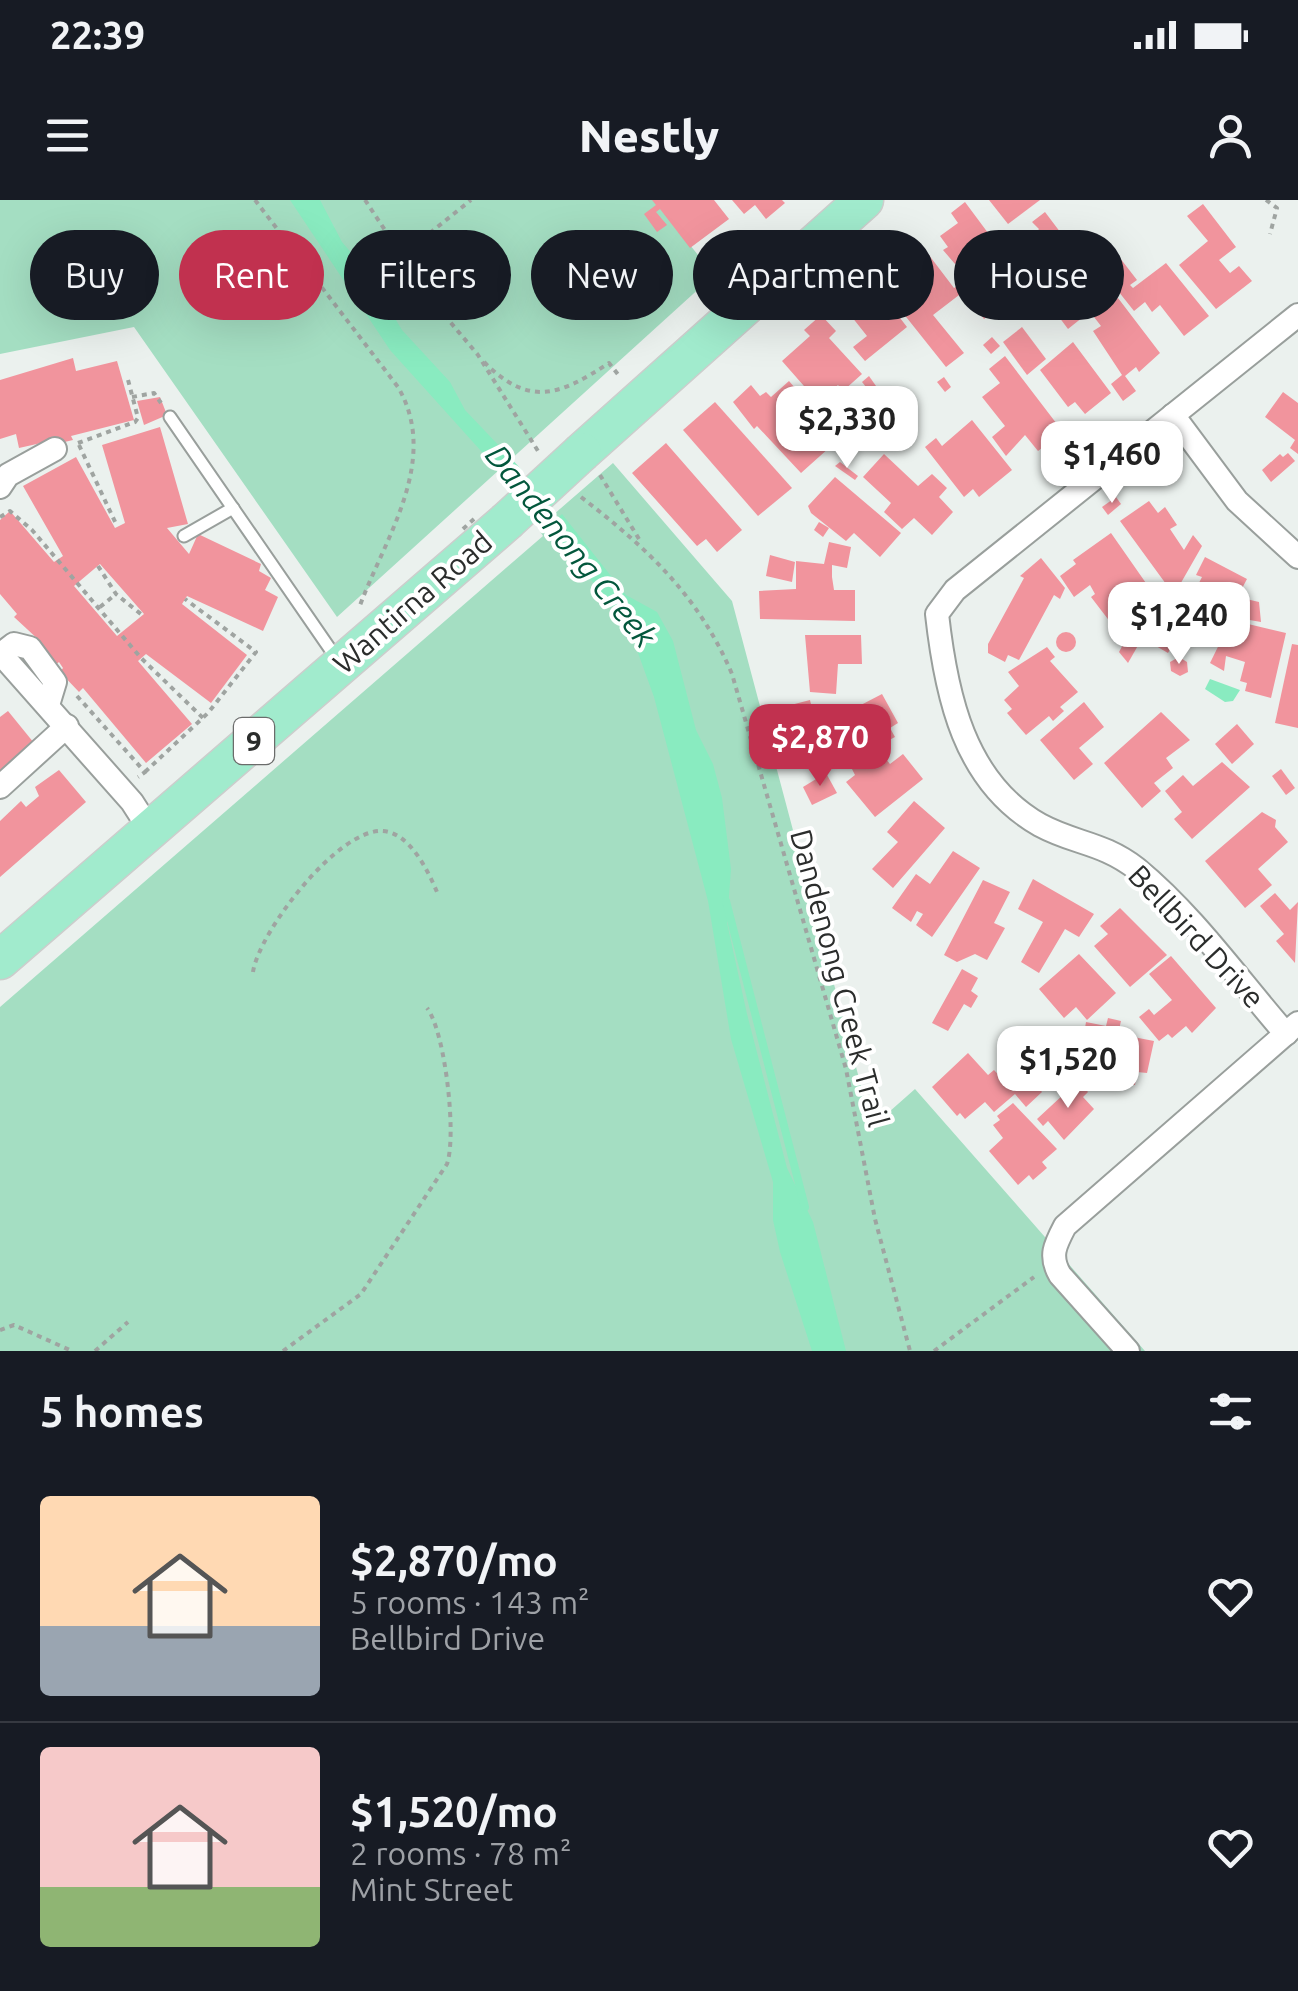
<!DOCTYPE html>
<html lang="en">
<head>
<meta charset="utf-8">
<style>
  :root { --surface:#171b24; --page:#242831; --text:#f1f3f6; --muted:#9ea1a6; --line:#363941; --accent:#c1314f }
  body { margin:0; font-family:Ubuntu,sans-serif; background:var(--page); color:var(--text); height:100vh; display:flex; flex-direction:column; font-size:38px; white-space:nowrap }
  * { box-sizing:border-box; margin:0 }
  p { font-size:32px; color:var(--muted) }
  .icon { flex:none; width:55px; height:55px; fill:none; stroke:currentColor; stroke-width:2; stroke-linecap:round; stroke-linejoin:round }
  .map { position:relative; height:1151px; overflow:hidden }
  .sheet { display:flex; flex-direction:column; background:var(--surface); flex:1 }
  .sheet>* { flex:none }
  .banner { position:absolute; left:30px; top:30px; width:1240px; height:90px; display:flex; gap:20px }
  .price { position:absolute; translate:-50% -85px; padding:0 22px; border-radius:20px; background:#fff; color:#222; font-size:32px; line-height:65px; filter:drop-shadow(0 2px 5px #0008) }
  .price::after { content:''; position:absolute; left:50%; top:60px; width:30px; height:22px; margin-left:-15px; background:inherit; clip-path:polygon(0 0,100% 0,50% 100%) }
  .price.selected { background:var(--accent); color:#fff }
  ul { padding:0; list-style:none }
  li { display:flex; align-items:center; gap:30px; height:250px; padding:0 40px }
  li+li { border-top:2px solid var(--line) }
  li span { display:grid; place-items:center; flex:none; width:280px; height:200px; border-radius:10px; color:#555 }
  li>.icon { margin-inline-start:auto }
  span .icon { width:120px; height:120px; fill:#fffc; stroke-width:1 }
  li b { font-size:42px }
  h2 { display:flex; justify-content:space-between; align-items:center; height:120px; padding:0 40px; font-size:42px }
  .chip { padding:0 35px; border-radius:45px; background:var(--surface); box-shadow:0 10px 40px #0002; font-size:35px; line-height:90px }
  .chip.selected { background:var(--accent); color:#fff }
  .status { display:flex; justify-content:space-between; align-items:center; height:70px; padding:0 50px; background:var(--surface); direction:ltr }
  .status svg { height:28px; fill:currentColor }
  header { display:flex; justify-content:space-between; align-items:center; height:130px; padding:0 40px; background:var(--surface); font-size:45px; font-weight:800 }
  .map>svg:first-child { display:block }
  .green { fill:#a4dec2 }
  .water { fill:#89ebc0 }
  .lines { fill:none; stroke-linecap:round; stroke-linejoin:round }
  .stream { stroke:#89ebc0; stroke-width:8 }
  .building { fill:#f1949d; fill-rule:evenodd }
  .service-casing { stroke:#999f9c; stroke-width:15 }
  .minor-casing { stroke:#999f9c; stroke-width:26 }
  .primary-casing { stroke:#cccdcc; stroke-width:41 }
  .path { stroke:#9fa4a1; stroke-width:4; stroke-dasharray:5 5; stroke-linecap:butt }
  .service { stroke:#fff; stroke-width:11 }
  .minor { stroke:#fff; stroke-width:22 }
  .primary { stroke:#a1ebcd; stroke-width:38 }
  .primary-bridge-casing { stroke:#cccdcc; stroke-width:41; stroke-linecap:butt }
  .path-bridge { stroke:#9fa4a1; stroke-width:4; stroke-dasharray:5 5; stroke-linecap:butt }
  .primary-bridge { stroke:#a1ebcd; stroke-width:38 }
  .labels { text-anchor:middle; stroke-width:8; stroke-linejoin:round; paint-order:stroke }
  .shield { fill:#fff; stroke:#6b6c6b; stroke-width:2.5 }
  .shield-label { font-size:28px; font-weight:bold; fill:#2b2d2c }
  .street-label { font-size:30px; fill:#2b2d2c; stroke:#fff }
  .water-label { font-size:32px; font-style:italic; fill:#03573c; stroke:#fff }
</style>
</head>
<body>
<div class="status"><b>22:39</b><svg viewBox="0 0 49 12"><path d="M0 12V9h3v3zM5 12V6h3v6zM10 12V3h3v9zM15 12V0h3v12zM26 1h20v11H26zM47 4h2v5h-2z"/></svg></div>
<header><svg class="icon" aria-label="menu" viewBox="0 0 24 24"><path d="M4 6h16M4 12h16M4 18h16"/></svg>Nestly<svg class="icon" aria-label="person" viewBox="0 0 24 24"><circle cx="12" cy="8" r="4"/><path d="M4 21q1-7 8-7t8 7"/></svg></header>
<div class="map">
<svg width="1298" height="1151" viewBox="0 0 1298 1151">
  <rect width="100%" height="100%" fill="#ebf1ee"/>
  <g class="green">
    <polygon points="0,0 654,0 714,75 337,417 134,127 0,154"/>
    <polygon points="613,263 732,401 872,927 915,889 1145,1151 0,1151 0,807 543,336 538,328"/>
  </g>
  <g class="water">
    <polygon points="290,0 320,0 342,42 366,70 402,130 450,182 465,210 522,270 509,282 390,150"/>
    <polygon points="562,314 626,395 657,412 673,441 696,530 713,564 722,598 731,669 727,723 747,814 787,968 813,1022 846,1151 812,1151 780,1052 773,1020 773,982 731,839 708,701 654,497 634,442 614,408 548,327"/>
    <polygon points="1210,479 1240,490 1233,501 1225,502 1205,489"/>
  </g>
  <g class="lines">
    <polyline class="stream" points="726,701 805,1007"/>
  </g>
  <g class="building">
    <polygon points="652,0 714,0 729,19 690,48 660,9 656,12 667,25 657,32 644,14 656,5"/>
    <polygon points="732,0 782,0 785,3 766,19 755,5 744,14"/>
    <polygon points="989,0 1040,0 1008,24"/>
    <polygon points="965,2 991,37 955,64 943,50 948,47 940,36 958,23 951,13"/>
    <polygon points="1203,4 1236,47 1219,60 1230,73 1239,66 1252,81 1216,109 1179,65 1208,41 1187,16"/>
    <polygon points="1045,12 1079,57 1048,82 1023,49 1039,29 1032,22"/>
    <polygon points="919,42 954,88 981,73 1001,106 984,119 963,92 933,115 964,153 946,167 899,108 918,91 896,61"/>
    <polygon points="1120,58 1137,80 1130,85 1133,88 1166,63 1209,116 1184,136 1160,105 1152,112 1145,102 1134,111 1103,72"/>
    <polygon points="873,83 907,127 865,161 853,147 867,136 844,107"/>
    <polygon points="1118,98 1160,153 1139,172 1136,167 1125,176 1136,191 1123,201 1111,184 1122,175 1093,131 1101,126 1094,117"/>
    <polygon points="1071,102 1083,117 1068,129 1056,113"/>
    <polygon points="821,115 836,131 829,138 862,174 843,191 838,185 818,202 782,161 810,136 804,130"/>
    <polygon points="1022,127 1046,159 1027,175 1003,142"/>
    <polygon points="992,137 1000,146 991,154 983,145"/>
    <polygon points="1073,142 1111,193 1085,214 1075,202 1068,207 1040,170"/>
    <polygon points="1005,156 1063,232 1038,251 1025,235 1006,256 992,237 1005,226 982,197 1000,183 989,169"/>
    <polygon points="73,158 76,171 117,161 134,220 71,236 73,240 52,245 50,241 19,248 16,234 0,239 0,180"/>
    <polygon points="869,176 876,186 870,192 862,182"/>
    <polygon points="944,177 951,187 945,192 937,182"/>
    <polygon points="789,181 839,239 801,273 757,226 754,229 733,202 751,185 760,196 766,192 771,197"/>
    <polygon points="1283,192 1298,203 1298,254 1290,248 1295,240 1265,217"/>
    <polygon points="160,197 167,215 144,225 137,201"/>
    <polygon points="715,202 792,288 758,316 683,230"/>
    <polygon points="972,220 1012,270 979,297 973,289 964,297 925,247 936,238 942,246"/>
    <path d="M 160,227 L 188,324 L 167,328 L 189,354 L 198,334 L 261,364 L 259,371 L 271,378 L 265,390 L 278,397 L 263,431 L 187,396 L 182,404 L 247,455 L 211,503 L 146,454 L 138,461 L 192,524 L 146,563 L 83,488 L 79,492 L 60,472 L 63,468 L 59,462 L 39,478 L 22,458 L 41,442 L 14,417 L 17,414 L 0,394 L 0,320 L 10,311 L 54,362 L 63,356 L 23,286 L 76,257 L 115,328 L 125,323 L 102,245 ZM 100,364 L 144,414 L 117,436 L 74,386 Z"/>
    <polygon points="666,243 742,330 717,352 706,339 697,346 632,273"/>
    <polygon points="1288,253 1295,261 1271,282 1262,270 1280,254 1283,257"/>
    <polygon points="884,254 918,286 932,274 947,288 939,297 953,312 932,335 914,318 902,329 884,312 891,303 863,277"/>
    <polygon points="840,262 858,276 855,280 835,266"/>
    <polygon points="835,277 901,333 880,357 854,333 846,341 811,313 808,306"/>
    <polygon points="1116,297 1121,304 1108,315 1102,307"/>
    <polygon points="1149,301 1158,313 1165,307 1177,325 1170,329 1184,350 1193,335 1202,346 1174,395 1120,321"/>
    <polygon points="819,322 829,328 823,337 814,330"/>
    <polygon points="1111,333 1148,386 1136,395 1141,409 1114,427 1091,397 1095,394 1090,385 1074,397 1060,376 1076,364 1073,360"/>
    <polygon points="829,342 851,347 847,368 832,365 832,377 834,390 855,390 855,421 760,419 759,391 796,389 796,361 824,364"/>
    <polygon points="770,355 795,362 792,382 766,376"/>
    <polygon points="1205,357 1247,379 1214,441 1187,426 1191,420 1182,416 1202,377 1196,375"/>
    <polygon points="1041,358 1065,388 1060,399 1054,395 1019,460 1008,455 1005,462 988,453 988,444 1024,378 1020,376"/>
    <polygon points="1242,398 1259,402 1261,422 1244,419 1244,423 1286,433 1271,498 1245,491 1247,483 1240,481 1245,462 1226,456 1224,471 1210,463"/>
    <polygon points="1160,420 1180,431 1168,453 1149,442"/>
    <polygon points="1132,428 1144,435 1128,463 1119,452"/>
    <circle cx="1066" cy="442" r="10"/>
    <polygon points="805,435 861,435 862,464 838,464 836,494 810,492"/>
    <polygon points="1292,444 1298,445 1298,528 1275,523"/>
    <polygon points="1047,447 1055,457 1050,461 1078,492 1060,507 1064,511 1053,521 1049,516 1026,535 1007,513 1012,509 1004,500 1019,486 1008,472"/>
    <polygon points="1179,457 1187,462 1188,472 1180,476 1171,471 1170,462"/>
    <polygon points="882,494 898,523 890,528 895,537 876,547 890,564 903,554 923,579 875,617 846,582 855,575 842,549 822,558 809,532"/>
    <polygon points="810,500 815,522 789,528 783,507"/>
    <polygon points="1084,502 1104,527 1079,548 1093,564 1074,580 1040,540"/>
    <polygon points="8,511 34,543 0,573 0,517"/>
    <polygon points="1161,512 1190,540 1166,558 1173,568 1154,583 1161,591 1142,608 1104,563"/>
    <polygon points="1237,524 1254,544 1232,564 1215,544"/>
    <polygon points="1222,562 1250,587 1192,639 1174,619 1182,612 1165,591 1183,575 1193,586"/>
    <polygon points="1281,569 1295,588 1286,595 1272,576"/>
    <polygon points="59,570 86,602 0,677 0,621 21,601 26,607 39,596 35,587"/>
    <polygon points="826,573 837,593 812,605 803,587"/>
    <polygon points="914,601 945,628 893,688 872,669 898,642 887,632"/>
    <polygon points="1262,612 1276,620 1275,627 1288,642 1258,669 1272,685 1245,708 1205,661"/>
    <polygon points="953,651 980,668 932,737 916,725 923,714 917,711 911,722 892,708 916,674 930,684"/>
    <polygon points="1033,679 1094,714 1079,737 1065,729 1039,773 1021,762 1043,722 1018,709"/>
    <polygon points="983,680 1010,692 994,723 1005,728 987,760 975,754 957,762 944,755"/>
    <polygon points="1275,693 1290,710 1298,702 1295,763 1276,741 1284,734 1260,706"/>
    <polygon points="1120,708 1167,755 1130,787 1094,746 1108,734 1100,726"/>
    <polygon points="1079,754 1116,793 1087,820 1076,807 1064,818 1039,789"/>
    <polygon points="1171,756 1216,808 1192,833 1186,826 1172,838 1168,834 1159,841 1139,817 1149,809 1154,815 1172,800 1149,774"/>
    <polygon points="962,769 978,778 971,791 978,796 971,808 964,804 948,831 932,823"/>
    <polygon points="1108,818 1121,821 1118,834 1154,841 1147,873 1137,872 1135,885 1115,881 1118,868 1097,862 1099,848 1082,845 1086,822 1106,826"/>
    <polygon points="968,853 988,875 994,870 1013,891 1029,876 1042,892 1026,907 1015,894 994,912 985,902 965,919 960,913 957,916 932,887"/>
    <polygon points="1078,881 1088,892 1083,897 1094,909 1064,940 1048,921 1043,926 1037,919"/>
    <polygon points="1013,903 1057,949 1042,962 1047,968 1033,980 1029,975 1018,985 989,951 1003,938 993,925 1000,920 997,916"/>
  </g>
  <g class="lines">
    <defs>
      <g id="service">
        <polyline points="170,217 339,462"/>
        <polyline points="184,336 233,308"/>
      </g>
      <g id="minor">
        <polyline points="1173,215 1237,301 1298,357"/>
        <polyline points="0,287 8,275 55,249"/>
        <polyline points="0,453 132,602 150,630"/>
        <polyline points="1,454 14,444 30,448 55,482 48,505"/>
        <polyline points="0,587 67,526"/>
        <path d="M 1286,834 C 1238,779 1193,715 1137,669 C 1102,642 1075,644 1040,625 C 964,582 946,495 937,414 L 955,390 L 1298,115"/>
        <path d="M 1128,1151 L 1060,1075 C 1049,1056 1055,1045 1065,1026 L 1298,823"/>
      </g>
      <g id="primary">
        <polyline points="582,252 864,0"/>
        <polyline points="0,760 506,322"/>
      </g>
    </defs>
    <use href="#service" class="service-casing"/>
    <use href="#minor" class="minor-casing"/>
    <use href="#primary" class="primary-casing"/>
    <g class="path">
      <path d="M 255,0 L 398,187 C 441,261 384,339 359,408"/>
      <polyline points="365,0 430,98 478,155 538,251"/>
      <polyline points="1266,0 1277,8 1270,34"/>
      <polyline points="393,45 420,41 471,0"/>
      <polyline points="413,71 420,41"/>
      <path d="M 484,162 C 530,208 560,195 609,163 L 620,177"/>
      <polyline points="132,197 154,193 161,203"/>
      <polyline points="78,243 135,222 138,218 127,176"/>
      <polyline points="79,245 117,326"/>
      <polyline points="600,275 639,339"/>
      <path d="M 581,297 C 647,348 699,396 732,474 L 846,869 L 875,1019 L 910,1151"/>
      <polyline points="0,317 10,311 32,330 141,458 203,518"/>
      <polyline points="98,366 116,394 142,415"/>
      <polyline points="100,407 116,394"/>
      <polyline points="77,496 145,572 138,577"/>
      <polyline points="145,572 208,513 256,452 185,399"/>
      <path d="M 253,772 C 259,732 338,628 383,631 C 410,633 428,671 437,692"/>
      <polyline points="0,1130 14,1125 72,1151"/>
      <polyline points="95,1151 128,1122"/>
      <path d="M 283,1151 L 361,1094 L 447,964 C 457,935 445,831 427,808"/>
      <polyline points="934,1151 1034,1077"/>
    </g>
    <use href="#service" class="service"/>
    <use href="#minor" class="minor"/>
    <use href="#primary" class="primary"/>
    <defs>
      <polyline id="primary-bridge" points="506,322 582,252"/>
    </defs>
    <use href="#primary-bridge" class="primary-bridge-casing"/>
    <polyline class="path-bridge" points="463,329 474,319"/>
    <use href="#primary-bridge" class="primary-bridge"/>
  </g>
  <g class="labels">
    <rect class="shield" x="234" y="518" width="40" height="46" rx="8"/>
    <g class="shield-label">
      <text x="254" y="551">9</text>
    </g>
    <g class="street-label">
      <text transform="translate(413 403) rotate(-41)" y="10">Wantirna Road</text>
      <text transform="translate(1196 737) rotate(47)" y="10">Bellbird Drive</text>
      <text transform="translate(839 778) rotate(75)" y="10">Dandenong Creek Trail</text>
    </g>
    <g class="water-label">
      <text transform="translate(571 346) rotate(51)" y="11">Dandenong Creek</text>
    </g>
  </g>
</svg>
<b class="price" style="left:847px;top:271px">$2,330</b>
<b class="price" style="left:1112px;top:306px">$1,460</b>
<b class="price" style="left:1179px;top:467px">$1,240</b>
<b class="price selected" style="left:820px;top:589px">$2,870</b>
<b class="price" style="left:1068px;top:911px">$1,520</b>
<div class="banner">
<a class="chip">Buy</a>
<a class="chip selected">Rent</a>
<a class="chip">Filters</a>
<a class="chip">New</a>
<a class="chip">Apartment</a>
<a class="chip">House</a>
</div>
</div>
<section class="sheet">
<h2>5 homes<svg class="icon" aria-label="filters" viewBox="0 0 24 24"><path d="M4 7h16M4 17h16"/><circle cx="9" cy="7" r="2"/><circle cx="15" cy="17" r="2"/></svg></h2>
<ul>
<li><span style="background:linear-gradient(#ffd9b3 65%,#9aa5b1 0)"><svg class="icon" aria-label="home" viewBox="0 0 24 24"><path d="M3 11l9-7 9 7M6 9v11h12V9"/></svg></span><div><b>$2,870/mo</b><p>5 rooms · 143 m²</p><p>Bellbird Drive</p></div><svg class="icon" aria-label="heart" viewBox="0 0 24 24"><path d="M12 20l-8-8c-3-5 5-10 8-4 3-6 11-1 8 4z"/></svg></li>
<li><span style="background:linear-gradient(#f6c9c9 70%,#8fb573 0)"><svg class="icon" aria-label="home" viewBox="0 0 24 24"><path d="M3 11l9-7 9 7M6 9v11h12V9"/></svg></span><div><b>$1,520/mo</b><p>2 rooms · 78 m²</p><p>Mint Street</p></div><svg class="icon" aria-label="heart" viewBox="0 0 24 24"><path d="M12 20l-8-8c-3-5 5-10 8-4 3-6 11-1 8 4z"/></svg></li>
</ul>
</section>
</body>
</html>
